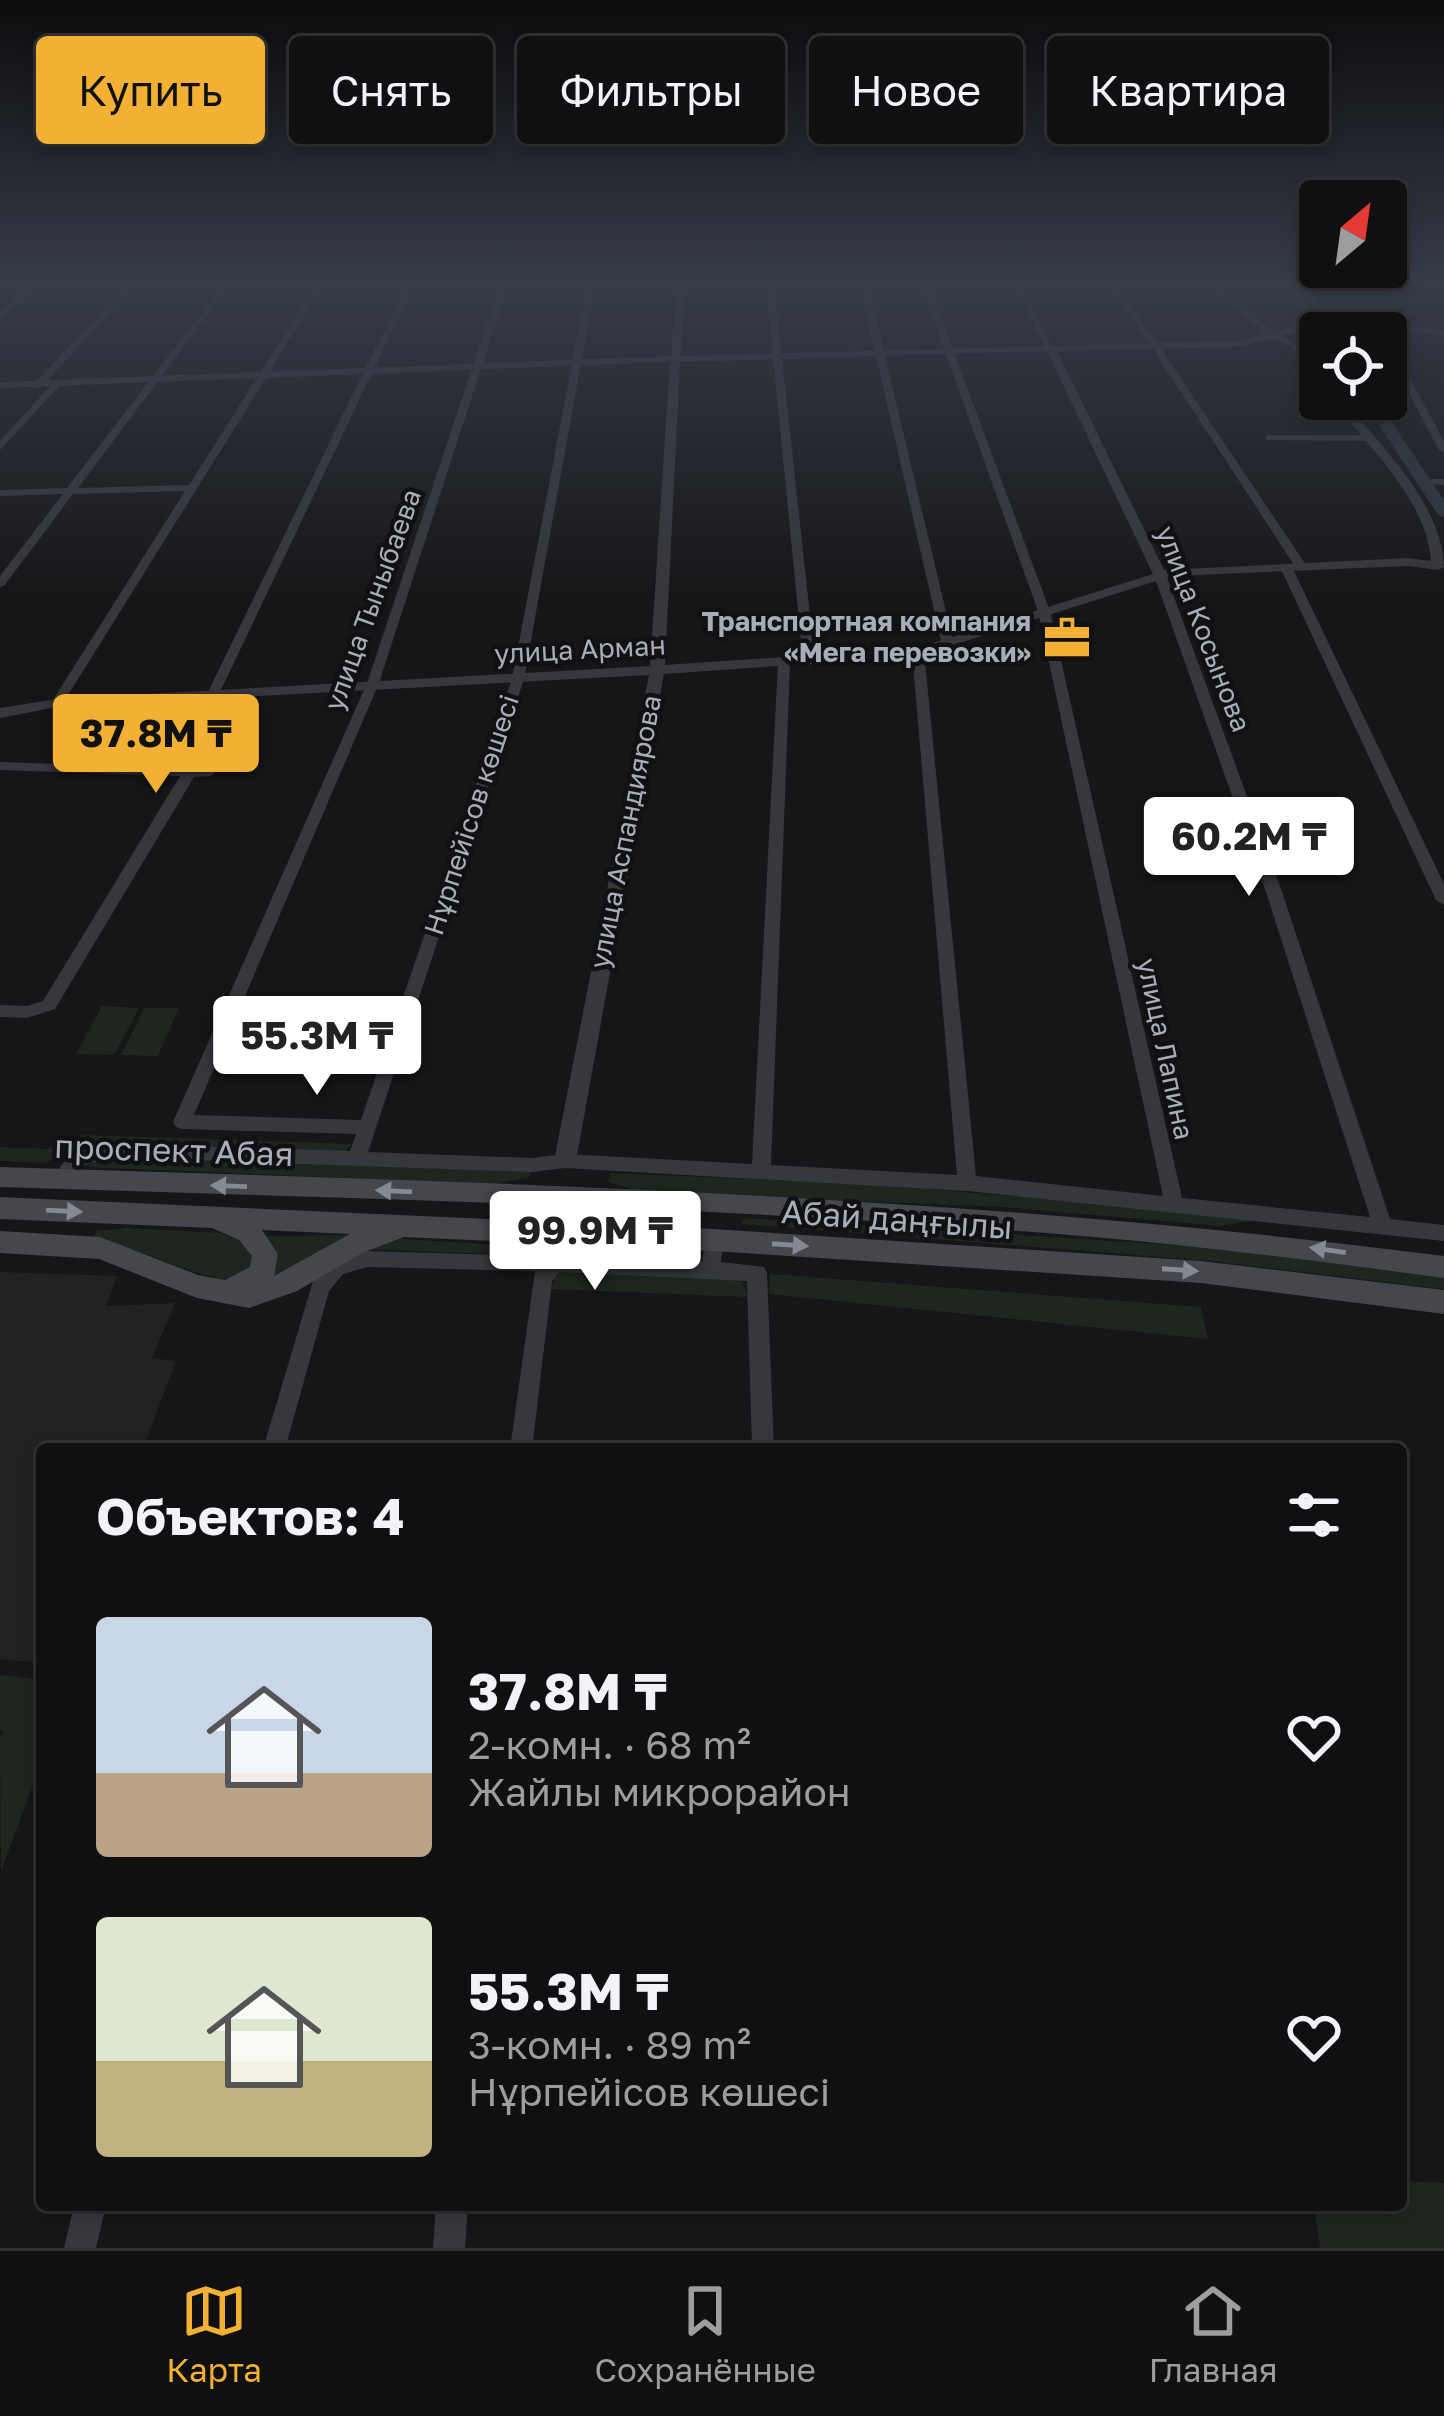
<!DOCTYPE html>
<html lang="ru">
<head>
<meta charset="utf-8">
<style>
  :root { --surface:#101012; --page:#19191b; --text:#f1f3f6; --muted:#9c9d9f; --line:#303032; --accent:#f2b134 }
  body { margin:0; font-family:"Golos Text",sans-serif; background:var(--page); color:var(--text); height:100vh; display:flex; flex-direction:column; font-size:45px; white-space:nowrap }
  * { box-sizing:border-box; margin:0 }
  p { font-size:39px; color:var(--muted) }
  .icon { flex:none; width:66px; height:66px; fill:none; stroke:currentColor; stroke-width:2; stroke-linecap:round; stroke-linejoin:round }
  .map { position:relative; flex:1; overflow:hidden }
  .side { position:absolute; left:36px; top:1443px; width:1371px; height:768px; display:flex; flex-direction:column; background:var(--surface); border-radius:12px; box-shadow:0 6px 18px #0003,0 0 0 3px var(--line) }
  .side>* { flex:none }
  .banner { position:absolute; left:36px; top:36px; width:1374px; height:108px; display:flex; gap:24px }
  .needle { width:78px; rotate:29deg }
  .buttons { position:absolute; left:1299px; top:180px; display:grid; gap:24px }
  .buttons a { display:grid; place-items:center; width:108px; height:108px; border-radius:12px; background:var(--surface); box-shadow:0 6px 18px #0003,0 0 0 3px var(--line); font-size:60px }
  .price { position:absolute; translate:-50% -102px; padding:0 27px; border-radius:12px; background:#fff; color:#222; font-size:39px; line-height:78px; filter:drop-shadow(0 3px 6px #0008) }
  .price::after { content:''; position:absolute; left:50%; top:72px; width:36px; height:27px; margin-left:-18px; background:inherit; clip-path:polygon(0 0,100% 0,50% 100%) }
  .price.active { background:var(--accent); color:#111 }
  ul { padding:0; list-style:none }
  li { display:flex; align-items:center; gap:36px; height:300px; padding:0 60px }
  li span { display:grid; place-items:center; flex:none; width:336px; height:240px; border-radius:12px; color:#555 }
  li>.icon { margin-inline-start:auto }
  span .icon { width:144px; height:144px; fill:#fffc; stroke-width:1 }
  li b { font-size:51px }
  h2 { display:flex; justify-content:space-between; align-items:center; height:144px; padding:0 60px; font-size:51px }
  .tag { padding:0 42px; border-radius:12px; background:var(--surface); box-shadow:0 6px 18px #0003,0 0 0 3px var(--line); font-size:42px; line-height:108px }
  .tag.active { background:var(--accent); color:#111 }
  .menu { display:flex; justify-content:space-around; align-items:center; height:168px; border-top:3px solid var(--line); background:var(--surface); font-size:33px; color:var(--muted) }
  .menu a { display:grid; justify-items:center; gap:6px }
  .menu .active { color:var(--accent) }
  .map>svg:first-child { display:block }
  .built { fill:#222225 }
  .green { fill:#1e261f }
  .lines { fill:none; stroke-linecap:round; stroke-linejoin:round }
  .river { fill:#2c353c; fill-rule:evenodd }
  .minor { fill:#37383d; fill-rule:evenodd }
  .tertiary { fill:#37383d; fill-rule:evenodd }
  .secondary { fill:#45474d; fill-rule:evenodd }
  .oneway { fill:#858993 }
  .labels { text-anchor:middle; stroke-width:9; stroke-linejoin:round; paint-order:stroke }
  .far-street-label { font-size:27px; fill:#a8adb8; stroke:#111113 }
  .far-poi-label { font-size:27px; font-weight:bold; fill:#a8adb8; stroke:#111113; text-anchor:end }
  .street-label { font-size:33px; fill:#a8adb8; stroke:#111113 }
</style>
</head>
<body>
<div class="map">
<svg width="1444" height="2248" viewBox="0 0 1444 2248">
  <rect width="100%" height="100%" fill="#161618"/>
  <polygon class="built" points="0,1272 117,1276 106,1306 175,1303 152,1358 176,1361 143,1449 42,1449 42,1663 0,1659"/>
  <g class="green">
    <polygon points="102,1006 139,1008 114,1055 76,1054"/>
    <polygon points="144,1008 179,1008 158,1056 121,1055"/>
    <polygon points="83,1135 352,1144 345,1152 84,1142 46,1163 0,1161 0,1147 47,1149"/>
    <polygon points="100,1157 531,1170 530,1177 493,1184 88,1167"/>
    <polygon points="610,1173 867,1184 1256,1216 1257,1220 1220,1226 1003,1207 641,1192 608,1182"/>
    <polygon points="744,1218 1209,1247 1444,1278 1444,1289 1211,1261 742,1224"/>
    <path d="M 127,1228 L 222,1233 L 250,1245 L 257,1262 L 234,1281 C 185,1274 141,1249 93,1237 L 97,1231 Z"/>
    <polygon points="359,1235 269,1278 279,1256 266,1236"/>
    <polygon points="399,1239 578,1249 577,1257 362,1249"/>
    <polygon points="558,1271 741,1279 748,1297 550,1289"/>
    <polygon points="770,1274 1201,1307 1208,1339 769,1294"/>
    <polygon points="0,1675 42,1680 42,1761 1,1871 0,1736 4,1732 0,1731"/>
    <polygon points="1401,2181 1444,2183 1444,2248 1320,2248 1314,2205 1401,2205"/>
  </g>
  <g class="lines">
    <g class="river">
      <polygon points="1284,285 1295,285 1329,333 1319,336"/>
      <polygon points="1362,399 1376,399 1444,500 1444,517 1438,515"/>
    </g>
    <g class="minor">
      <polygon points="127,285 135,285 40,388 34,388 34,384"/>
      <polygon points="223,285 230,285 78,488 189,485 316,285 324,285 63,703 52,706 51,703 185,491 73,494 4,586 0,587 0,576 63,494 0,496 0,490 67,488"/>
      <polygon points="406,285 414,285 219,694 209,697 207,694"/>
      <polygon points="500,285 508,285 379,683 194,1115 361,1120 512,679 587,285 595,285 524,679 368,1152 532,1158 565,1154 752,1164 778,663 784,659 790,663 771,1165 957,1175 912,652 918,648 924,652 976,1176 1163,1196 1038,611 921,285 929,285 1050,611 1182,1198 1370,1217 1266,892 1154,575 1160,572 1166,575 1282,892 1390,1219 1444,1225 1444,1241 967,1191 565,1168 532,1172 108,1157 83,1166 67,1184 53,1184 51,1179 69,1156 108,1143 350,1151 356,1134 182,1129 176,1127 173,1122 367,683"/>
      <polygon points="766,285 774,285 815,661 809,665 803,661"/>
      <polygon points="860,285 868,285 953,641 947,645 941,641"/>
      <polygon points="1014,285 1022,285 1053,349 1046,347"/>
      <polygon points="1111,285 1118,285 1308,568 1306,570 1296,568"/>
      <polygon points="1209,285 1217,285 1274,332 1274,336 1268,336"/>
      <polygon points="1301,285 1309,285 1332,333 1324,333"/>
      <polygon points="1392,295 1444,299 1444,303 1389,299"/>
      <polygon points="1397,360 1401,363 1444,441 1444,453 1439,450 1393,363"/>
      <polygon points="52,384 59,386 0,450 0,441"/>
      <polygon points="1269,435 1370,435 1375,438 1370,441 1266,440 1266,436"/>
      <polygon points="1434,479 1444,479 1444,485 1430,484 1430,480"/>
      <polygon points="1286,564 1292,567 1444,884 1444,905 1436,900 1280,567"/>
      <polygon points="249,703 255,707 226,762 211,776 194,777 55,1009 27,1018 0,1017 0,1005 27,1006 43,1001 180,776 0,770 0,762 203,769 213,760 243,707"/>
      <polygon points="713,1232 720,1234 723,1240 721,1262 764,1267 767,1273 774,1449 752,1449 747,1281 560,1272 552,1281 532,1449 510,1449 535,1271 367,1267 343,1274 329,1291 285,1449 263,1449 313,1281 330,1261 367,1251 702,1261 706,1234"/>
      <polygon points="74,2205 106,2205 96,2248 64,2248"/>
      <polygon points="436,2205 468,2205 465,2248 433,2248"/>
    </g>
    <path class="tertiary" d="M 676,285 L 684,285 L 681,356 L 1237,341 L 1308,324 L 1377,322 L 1444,330 L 1444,336 C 1390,329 1336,323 1282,336 C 1299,344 1320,362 1320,382 L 1291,347 L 1271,339 L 1237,347 L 1057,351 L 1164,570 L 1409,558 L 1431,561 C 1427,499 1367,446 1331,399 L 1342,399 C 1380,445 1442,503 1444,567 L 1438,570 L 1409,566 L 1172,576 L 918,656 L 664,674 L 576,1161 L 573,1167 L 557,1167 L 554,1161 L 649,675 L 57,707 L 0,718 L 0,708 L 57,699 L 650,666 L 670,362 L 0,388 L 0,382 L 671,356 ZM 1047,351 L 1153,574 L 917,648 L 665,665 L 680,362 Z"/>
    <g class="secondary">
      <polygon points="30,285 42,285 0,319 0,311"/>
      <path d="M 0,1167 C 484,1182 963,1194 1444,1256 L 1444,1278 C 1324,1262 1203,1246 1082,1236 C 722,1206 361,1199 0,1187 Z"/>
      <path d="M 0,1197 L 713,1229 L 1201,1261 L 1444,1290 L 1444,1314 L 1201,1283 L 713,1251 L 404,1237 L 362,1253 L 297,1291 L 249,1308 L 197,1298 L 99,1259 L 0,1253 L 0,1231 L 100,1237 L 198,1275 L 225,1280 L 250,1267 L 252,1256 L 239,1240 L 212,1228 L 0,1219 ZM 262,1230 L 350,1234 L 274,1276 L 278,1254 Z"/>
    </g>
  </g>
  <defs><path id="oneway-solid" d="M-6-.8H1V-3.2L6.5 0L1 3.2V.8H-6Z" transform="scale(3)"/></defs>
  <g class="oneway">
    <use href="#oneway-solid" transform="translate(229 1186) rotate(-178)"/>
    <use href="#oneway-solid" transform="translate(394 1191) rotate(-177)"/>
    <use href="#oneway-solid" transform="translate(64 1211) rotate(3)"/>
    <use href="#oneway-solid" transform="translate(790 1245) rotate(4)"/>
    <use href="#oneway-solid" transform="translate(1328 1250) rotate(-172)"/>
    <use href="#oneway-solid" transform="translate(1180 1270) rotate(4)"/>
  </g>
  <linearGradient id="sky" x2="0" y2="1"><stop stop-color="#0c0c0d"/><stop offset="0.47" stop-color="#363c48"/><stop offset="1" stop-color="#363c48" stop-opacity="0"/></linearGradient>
  <rect width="1444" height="600" fill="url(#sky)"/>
  <defs>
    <symbol id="office-bare" viewBox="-9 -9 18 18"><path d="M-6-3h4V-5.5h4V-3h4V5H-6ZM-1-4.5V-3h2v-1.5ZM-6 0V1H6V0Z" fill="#f2b134" stroke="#111113" stroke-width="2.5" paint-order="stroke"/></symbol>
  </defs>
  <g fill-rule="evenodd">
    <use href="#office-bare" x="1034" y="605" width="66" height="66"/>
  </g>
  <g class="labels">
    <g class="far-street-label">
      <text transform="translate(373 600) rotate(-70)" y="9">улица Тыныбаева</text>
      <text transform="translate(1203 629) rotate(69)" y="9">улица Косынова</text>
      <text transform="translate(580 650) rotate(-3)" y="9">улица Арман</text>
      <text transform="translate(472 815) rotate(-72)" y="9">Нұрпейісов көшесі</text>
      <text transform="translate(626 832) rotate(-79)" y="9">улица Аспандиярова</text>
      <text transform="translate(1165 1049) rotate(78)" y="9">улица Лапина</text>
    </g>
    <g class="far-poi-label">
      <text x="1031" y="631">Транспортная компания<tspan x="1031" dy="31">«Мега перевозки»</tspan></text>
    </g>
    <g class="street-label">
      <text transform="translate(174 1150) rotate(2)" y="12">проспект Абая</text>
      <text transform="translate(897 1219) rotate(4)" y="12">Абай даңғылы</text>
    </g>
  </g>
</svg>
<div class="buttons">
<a><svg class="needle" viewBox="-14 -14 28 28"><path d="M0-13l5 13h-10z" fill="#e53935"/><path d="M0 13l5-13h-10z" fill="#9c9d9f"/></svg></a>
<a><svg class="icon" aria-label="locate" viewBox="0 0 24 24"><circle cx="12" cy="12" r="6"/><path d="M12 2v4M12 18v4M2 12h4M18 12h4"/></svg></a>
</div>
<b class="price active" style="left:156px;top:796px">37.8M ₸</b>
<b class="price" style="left:1249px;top:899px">60.2M ₸</b>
<b class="price" style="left:317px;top:1098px">55.3M ₸</b>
<b class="price" style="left:595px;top:1293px">99.9M ₸</b>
<div class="banner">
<a class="tag active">Купить</a>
<a class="tag">Снять</a>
<a class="tag">Фильтры</a>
<a class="tag">Новое</a>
<a class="tag">Квартира</a>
</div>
<section class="side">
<h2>Объектов: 4<svg class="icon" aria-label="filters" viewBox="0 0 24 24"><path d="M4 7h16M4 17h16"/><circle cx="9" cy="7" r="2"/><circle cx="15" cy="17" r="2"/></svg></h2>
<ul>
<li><span style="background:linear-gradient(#c9d6e8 65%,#b9a48a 0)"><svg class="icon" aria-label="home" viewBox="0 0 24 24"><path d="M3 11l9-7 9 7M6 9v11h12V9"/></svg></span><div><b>37.8M ₸</b><p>2-комн. · 68 m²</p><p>Жайлы микрорайон</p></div><svg class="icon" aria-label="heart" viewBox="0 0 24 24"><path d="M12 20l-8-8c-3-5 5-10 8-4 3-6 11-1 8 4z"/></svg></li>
<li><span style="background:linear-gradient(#dfe7d0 60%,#c2b280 0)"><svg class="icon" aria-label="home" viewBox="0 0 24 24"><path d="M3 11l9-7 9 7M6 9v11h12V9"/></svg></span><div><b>55.3M ₸</b><p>3-комн. · 89 m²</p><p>Нұрпейісов көшесі</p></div><svg class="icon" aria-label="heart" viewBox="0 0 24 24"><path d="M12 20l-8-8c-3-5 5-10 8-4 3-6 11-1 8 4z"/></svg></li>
</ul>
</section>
</div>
<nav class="menu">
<a class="active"><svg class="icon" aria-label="map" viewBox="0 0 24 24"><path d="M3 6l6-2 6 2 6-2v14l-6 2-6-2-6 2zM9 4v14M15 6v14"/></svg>Карта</a>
<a><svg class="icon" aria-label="saved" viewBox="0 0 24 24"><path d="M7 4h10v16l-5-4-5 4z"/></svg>Сохранённые</a>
<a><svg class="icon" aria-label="home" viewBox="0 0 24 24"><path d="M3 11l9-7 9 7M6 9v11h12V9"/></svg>Главная</a>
</nav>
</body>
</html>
